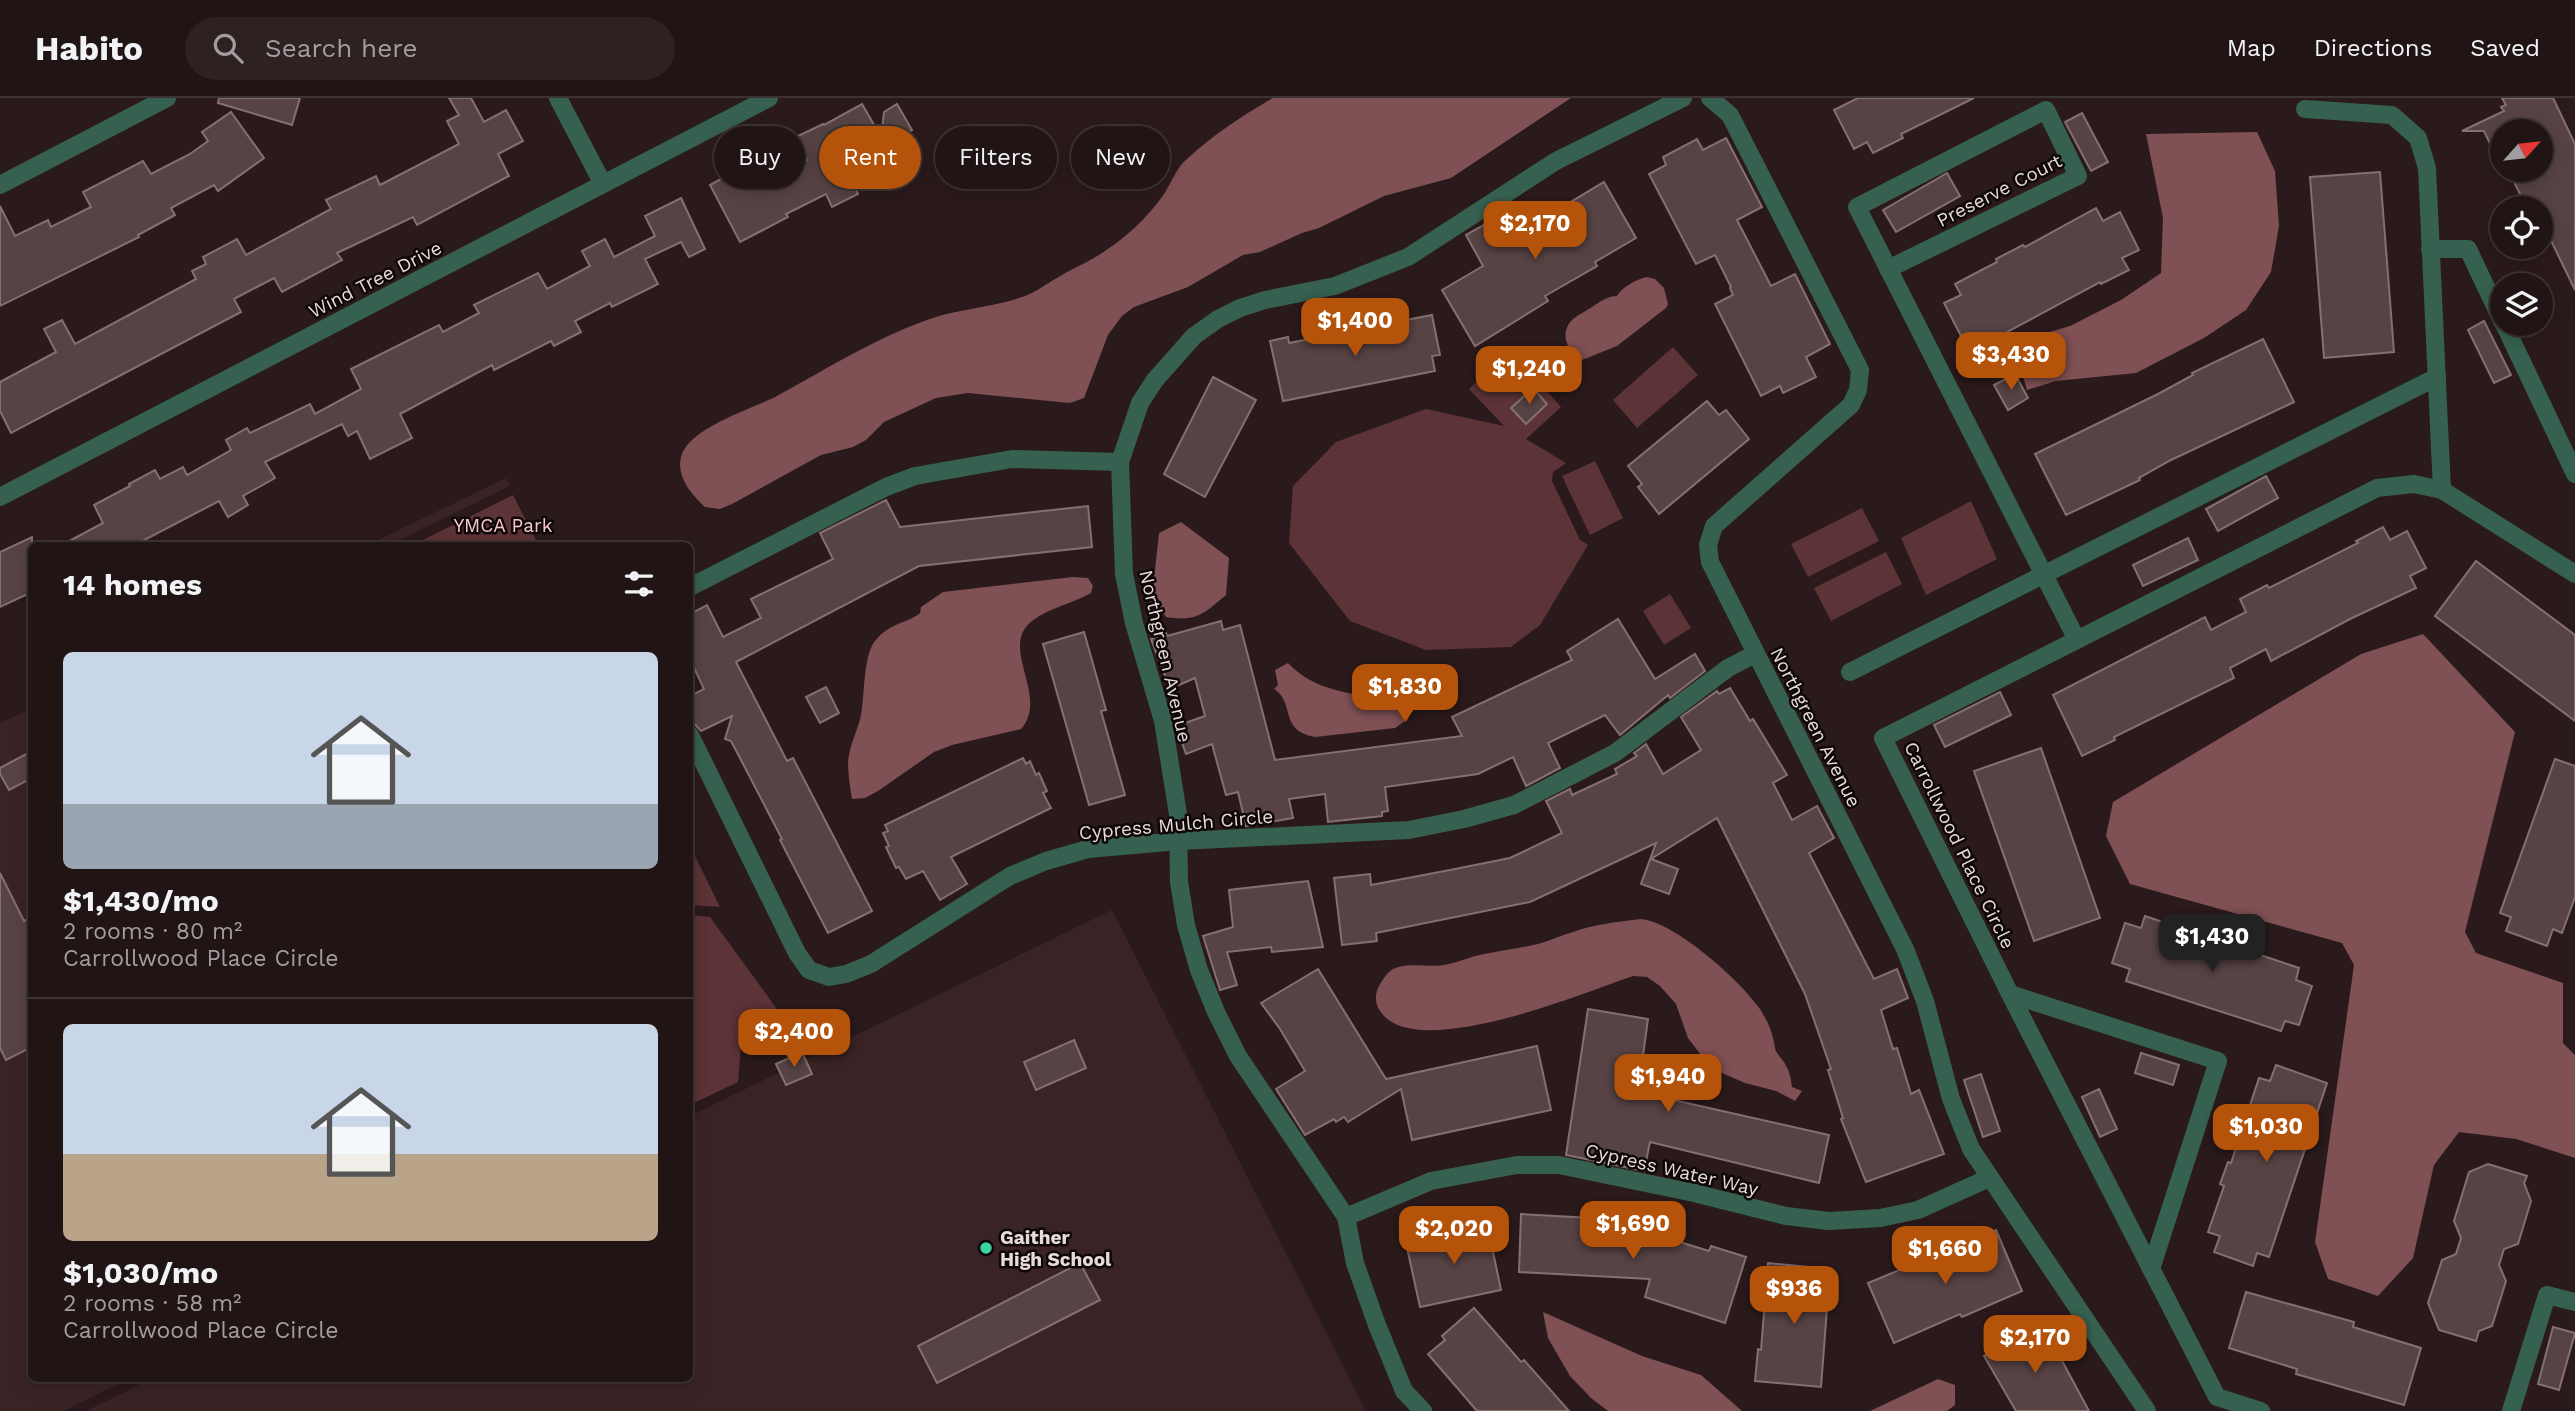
<!DOCTYPE html>
<html lang="en">
<head>
<meta charset="utf-8">
<style>
  :root { --surface:#201414; --page:#2d2122; --text:#f1f3f6; --muted:#a29ea0; --line:#3d3334; --accent:#b45309 }
  body { margin:0; font-family:"Work Sans",sans-serif; background:var(--page); color:var(--text); height:100vh; display:flex; flex-direction:column; font-size:26px; white-space:nowrap }
  * { box-sizing:border-box; margin:0 }
  p { font-size:23px; color:var(--muted) }
  .icon { flex:none; width:38px; height:38px; fill:none; stroke:currentColor; stroke-width:2; stroke-linecap:round; stroke-linejoin:round }
  .map { position:relative; flex:1; overflow:hidden }
  .sheet { position:absolute; left:28px; top:444px; width:665px; height:840px; display:flex; flex-direction:column; background:var(--surface); border-radius:10px; box-shadow:0 4px 18px #0003,0 0 0 2px var(--line) }
  .sheet>* { flex:none }
  .banner { position:absolute; left:714px; top:28px; width:665px; height:63px; display:flex; gap:14px }
  .needle { width:46px; rotate:63deg }
  .tools { position:absolute; left:2490px; top:21px; display:grid; gap:14px }
  .tools a { display:grid; place-items:center; width:63px; height:63px; border-radius:50%; background:var(--surface); box-shadow:0 4px 18px #0003,0 0 0 2px var(--line); font-size:35px }
  .price { position:absolute; translate:-50% -60px; padding:0 16px; border-radius:14px; background:var(--accent); color:#fff; font-size:23px; line-height:46px; filter:drop-shadow(0 2px 4px #0008) }
  .price::after { content:''; position:absolute; left:50%; top:42px; width:21px; height:16px; margin-left:-10px; background:inherit; clip-path:polygon(0 0,100% 0,50% 100%) }
  .price.selected { background:#222; color:#fff }
  ul { padding:0; list-style:none }
  li { display:grid; align-content:center; gap:14px; height:371px; padding:0 35px }
  li+li { border-top:2px solid var(--line) }
  li span { display:grid; place-items:center; height:217px; border-radius:10px; color:#555 }
  li>.icon { margin-inline-start:auto }
  span .icon { width:126px; height:126px; fill:#fffc; stroke-width:1 }
  li b { font-size:30px }
  h2 { display:flex; justify-content:space-between; align-items:center; height:84px; padding:0 35px; font-size:30px }
  .pill { padding:0 24px; border-radius:32px; background:var(--surface); box-shadow:0 4px 18px #0003,0 0 0 2px var(--line); font-size:24px; line-height:63px }
  .pill.selected { background:var(--accent); color:#fff }
  header { display:flex; align-items:center; gap:42px; box-sizing:border-box; height:98px; padding:0 35px; background:var(--surface); border-bottom:2px solid var(--line) }
  header strong { font-size:33px }
  nav { display:flex; gap:38px; margin-inline-start:auto; font-size:24px }
  .search { width:490px; height:63px; background:var(--page); display:flex; align-items:center; gap:18px; box-sizing:border-box; padding:0 24px; border-radius:38px; color:var(--muted); font-size:26px }
  .map>svg:first-child { display:block }
  .built { fill:#3a2324 }
  .green { fill:#5c3337 }
  .water { fill:#7f5054 }
  .building { fill:#574344; stroke:#857071; stroke-width:2 }
  .lines { fill:none; stroke-linecap:round; stroke-linejoin:round }
  .minor { stroke:#366150; stroke-width:18 }
  .poi-dot { fill:#3dd4a3; stroke:#0e0708; stroke-width:2.5 }
  .labels { text-anchor:middle; stroke-width:5; stroke-linejoin:round; paint-order:stroke }
  .street-label { font-size:19px; fill:#e7dadb; stroke:#0e0708 }
  .park-label { font-size:19px; fill:#f8c7c9; stroke:#0e0708 }
  .poi-label { font-size:19px; font-weight:bold; fill:#e7dadb; stroke:#0e0708; text-anchor:start }
</style>
</head>
<body>
<header>
<strong>Habito</strong>
<div class="search"><svg class="icon" aria-label="search" viewBox="0 0 24 24"><circle cx="10" cy="10" r="6"/><path d="M15 15l6 6"/></svg>Search here</div>
<nav><a>Map</a><a>Directions</a><a>Saved</a></nav>
</header>
<div class="map">
<svg width="2575" height="1313" viewBox="0 0 2575 1313">
  <rect width="100%" height="100%" fill="#2b1a1b"/>
  <g class="built">
    <polygon points="506,380 510,388 388,448 366,448"/>
    <polygon points="31,610 32,1281 129,1281 63,1313 0,1313 0,625"/>
    <polygon points="1112,812 1366,1313 86,1313 151,1281 690,1281 690,1018"/>
  </g>
  <g class="green">
    <polygon points="1673,249 1698,277 1637,330 1613,302"/>
    <polygon points="1510,252 1561,309 1526,341 1566,365 1553,374 1552,383 1580,442 1588,447 1540,527 1511,549 1426,552 1350,523 1289,445 1293,388 1336,344 1426,311 1504,328 1469,291"/>
    <polygon points="1595,363 1623,420 1590,437 1562,378"/>
    <polygon points="513,397 539,448 411,448"/>
    <polygon points="1971,403 1997,461 1926,497 1901,440"/>
    <polygon points="1862,410 1879,443 1808,479 1791,446"/>
    <polygon points="1886,454 1902,486 1831,523 1814,490"/>
    <polygon points="1670,496 1691,530 1664,547 1643,513"/>
    <polygon points="690,748 720,809 690,807"/>
    <polygon points="690,817 710,819 782,918 741,948 738,984 690,1007"/>
  </g>
  <g class="water">
    <path d="M 1273,0 L 1571,0 L 1451,80 L 1384,98 L 1319,130 L 1302,135 L 1260,154 L 1243,157 L 1188,189 L 1134,209 L 1122,218 L 1108,237 L 1084,300 L 1070,305 L 968,295 L 936,300 L 884,324 L 866,342 L 853,349 L 821,357 L 732,406 L 720,411 L 705,409 C 692,397 676,379 681,359 C 688,330 752,311 777,298 C 826,271 874,241 927,222 C 959,210 993,210 1025,198 C 1036,194 1046,186 1057,180 C 1069,172 1082,167 1094,160 C 1121,144 1146,122 1164,96 C 1171,85 1177,69 1187,61 C 1213,37 1242,18 1273,0 Z"/>
    <polygon points="2257,34 2275,73 2279,128 2271,174 2246,212 2204,240 2136,275 2056,283 2027,292 2013,245 2070,228 2121,202 2161,175 2163,120 2146,36"/>
    <path d="M 1647,179 L 1655,181 L 1664,190 L 1668,206 L 1666,210 L 1617,248 L 1582,262 C 1568,255 1558,235 1573,221 C 1578,217 1586,213 1592,209 C 1600,204 1607,198 1617,198 C 1622,189 1637,181 1647,179 Z"/>
    <polygon points="1508,268 1518,270 1521,274 1520,280 1503,294 1495,294 1490,285"/>
    <path d="M 1181,424 L 1229,460 L 1226,497 C 1203,516 1197,524 1166,519 L 1152,498 L 1159,435 Z"/>
    <path d="M 1073,479 L 1088,480 L 1093,488 L 1091,495 C 1072,506 1050,509 1032,523 C 998,549 1050,598 1021,631 L 952,647 L 934,654 L 878,693 L 865,700 L 852,701 C 850,689 848,676 848,664 C 849,648 858,632 861,617 C 865,596 863,558 875,543 C 890,524 907,526 920,515 L 921,509 L 943,494 Z"/>
    <polygon points="2423,536 2515,634 2465,834 2476,855 2563,885 2563,945 2575,957 2575,1060 2516,1041 2459,1034 2434,1067 2413,1160 2378,1198 2328,1181 2315,1144 2354,867 2342,845 2130,786 2106,738 2113,704 2361,556"/>
    <path d="M 1288,565 C 1320,600 1369,594 1409,608 L 1408,621 L 1395,630 L 1315,639 C 1278,632 1296,605 1274,591 L 1278,587 L 1275,572 Z"/>
    <path d="M 1641,821 C 1675,824 1741,883 1760,911 C 1768,924 1773,935 1775,950 C 1776,956 1784,962 1786,968 C 1790,974 1791,982 1792,989 L 1802,993 L 1795,1003 L 1776,993 L 1745,985 L 1722,975 L 1701,957 L 1688,940 L 1676,906 L 1660,888 L 1647,879 L 1633,878 C 1586,894 1414,966 1380,913 C 1371,899 1378,887 1388,875 C 1400,862 1428,870 1444,867 C 1455,865 1465,861 1475,858 C 1496,853 1517,851 1538,846 C 1550,843 1561,837 1573,834 C 1595,826 1617,824 1641,821 Z"/>
    <polygon points="1543,1214 1642,1258 1701,1277 1742,1313 1608,1313 1591,1300 1570,1278 1548,1240"/>
    <polygon points="1938,1281 1955,1287 1955,1307 1947,1313 1870,1313"/>
  </g>
  <g class="building">
    <polygon points="219,0 300,0 292,27 218,5"/>
    <polygon points="449,0 471,0 484,24 506,12 523,43 498,56 509,78 417,127 413,119 337,155 342,162 282,194 274,180 234,201 241,214 11,335 0,313 0,284 56,254 44,231 62,222 75,246 196,181 192,173 206,166 203,159 237,141 246,157 331,111 326,102 376,78 380,87 459,46 447,23 459,17"/>
    <polygon points="1858,0 1974,0 1901,36 1903,40 1873,55 1867,44 1854,51 1834,12"/>
    <polygon points="2502,0 2553,0 2575,46 2575,192 2541,122 2541,110 2527,110 2508,72 2541,72 2541,33 2502,33 2502,71 2484,33 2462,33 2504,13 2501,9 2506,7"/>
    <polygon points="862,6 881,39 884,14 897,6 912,32 894,42 902,55 852,84 858,96 832,109 826,96 786,116 788,119 740,144 710,87 732,75 740,92 766,78 768,81 807,62 796,39 823,26 824,27"/>
    <polygon points="231,14 264,60 218,93 214,87 171,110 175,117 138,137 139,139 0,208 0,108 15,138 48,122 51,129 91,109 83,94 143,63 151,76 190,56 208,43 202,34"/>
    <polygon points="2082,15 2108,64 2091,73 2065,24"/>
    <polygon points="1726,40 1762,109 1737,122 1771,188 1795,176 1830,246 1806,259 1816,279 1783,295 1780,288 1761,298 1715,206 1733,197 1730,190 1731,189 1715,157 1696,166 1649,76 1666,67 1663,59 1697,41 1703,52"/>
    <polygon points="2380,74 2394,254 2324,260 2310,79"/>
    <polygon points="1947,75 1960,98 1896,134 1883,112"/>
    <polygon points="1604,84 1636,140 1595,164 1597,168 1545,198 1548,203 1475,248 1442,192 1483,168 1466,137 1493,122 1494,125 1504,119 1514,138"/>
    <polygon points="681,100 705,151 689,159 681,144 645,161 658,186 612,209 610,205 575,223 581,234 554,248 551,243 494,272 492,267 400,316 412,340 370,361 357,333 348,338 342,326 265,364 275,380 243,398 248,407 228,419 219,403 133,448 60,448 103,425 94,407 130,388 129,386 155,372 160,381 183,369 187,377 231,352 226,342 247,330 250,335 310,306 315,316 361,291 351,271 439,227 443,234 479,215 474,207 538,175 547,191 590,168 582,153 605,141 614,159 655,138 645,118"/>
    <polygon points="2096,110 2103,123 2120,114 2139,152 2122,160 2129,172 2101,186 2100,184 1983,247 1976,235 1963,242 1944,205 1961,197 1955,186 1997,164 1996,161 2023,147 2025,149"/>
    <polygon points="1432,217 1440,257 1432,258 1435,273 1283,303 1270,243 1288,239 1289,245"/>
    <polygon points="2484,223 2511,277 2494,285 2468,232"/>
    <polygon points="2263,241 2294,304 2171,362 2139,380 2140,382 2066,417 2035,356 2158,296 2193,277 2192,275"/>
    <polygon points="2015,276 2028,300 2008,312 1994,287"/>
    <polygon points="1213,279 1256,302 1205,399 1164,376"/>
    <polygon points="1533,290 1547,306 1526,326 1511,310"/>
    <polygon points="1707,303 1719,317 1726,312 1749,341 1659,416 1638,389 1642,386 1628,368"/>
    <polygon points="2266,378 2278,400 2218,433 2206,411"/>
    <polygon points="886,402 900,429 1088,408 1092,449 919,468 736,564 787,663 793,660 872,813 828,835 780,742 782,741 741,662 731,643 725,641 732,618 701,633 690,621 690,598 704,591 690,561 690,516 707,507 723,539 761,520 751,501 833,461 820,435"/>
    <polygon points="2383,429 2390,442 2407,433 2426,470 2410,478 2416,490 2350,521 2271,563 2266,551 2230,570 2234,580 2114,639 2115,642 2082,658 2053,597 2205,519 2211,532 2246,514 2240,501 2267,487 2269,490 2358,445 2356,443"/>
    <polygon points="32,439 32,494 0,509 0,454"/>
    <polygon points="2188,440 2198,462 2143,488 2133,467"/>
    <polygon points="2476,463 2575,537 2575,623 2435,518"/>
    <polygon points="1618,521 1655,581 1695,556 1705,573 1670,600 1668,597 1620,637 1605,617 1548,645 1560,670 1526,688 1513,659 1478,676 1385,689 1388,713 1382,714 1382,718 1328,724 1325,696 1289,701 1293,720 1246,728 1238,694 1226,697 1212,646 1186,656 1176,628 1205,618 1195,580 1170,591 1151,541 1166,535 1167,538 1221,523 1223,532 1240,527 1275,662 1462,638 1452,619 1572,562 1567,553"/>
    <polygon points="1084,534 1106,612 1101,613 1125,697 1089,707 1043,546"/>
    <polygon points="826,589 839,615 820,625 806,599"/>
    <polygon points="1730,590 1750,623 1753,621 1787,677 1773,685 1792,722 1817,708 1834,740 1809,755 1874,881 1897,871 1908,900 1881,912 1893,951 1897,950 1911,996 1919,992 1944,1056 1866,1084 1841,1021 1843,1020 1828,972 1831,971 1805,896 1717,720 1651,761 1678,771 1669,796 1641,786 1656,745 1530,804 1376,835 1377,843 1342,847 1334,780 1370,776 1371,787 1450,772 1510,760 1562,735 1546,703 1570,691 1572,697 1617,676 1615,671 1637,658 1634,655 1646,646 1663,676 1701,652 1681,619 1717,593 1719,596"/>
    <polygon points="2000,594 2011,617 1945,649 1934,627"/>
    <polygon points="2041,650 2100,820 2034,843 1974,673"/>
    <polygon points="32,653 32,680 9,692 0,676 0,670"/>
    <polygon points="1023,660 1026,666 1030,663 1036,677 1039,675 1047,693 1043,695 1051,710 951,759 967,786 940,802 923,773 906,781 899,769 896,770 886,749 889,748 883,735 888,733 885,727"/>
    <polygon points="2555,661 2575,668 2575,799 2562,835 2553,831 2547,848 2506,833 2511,819 2500,815"/>
    <polygon points="0,775 24,823 32,819 32,949 6,962 0,950"/>
    <polygon points="1308,783 1323,849 1272,854 1271,849 1227,854 1237,887 1220,892 1203,838 1233,829 1229,792"/>
    <polygon points="2145,818 2299,870 2296,882 2312,888 2299,927 2285,923 2281,933 2126,883 2130,871 2112,865 2125,825 2141,830"/>
    <polygon points="1318,871 1386,981 1537,948 1551,1012 1412,1042 1401,991 1348,1024 1344,1019 1336,1024 1334,1021 1305,1037 1276,991 1305,973 1280,931 1261,905"/>
    <polygon points="1588,911 1648,921 1638,994 1829,1037 1819,1085 1650,1044 1644,1073 1566,1057"/>
    <polygon points="1074,942 1086,970 1036,992 1024,964"/>
    <polygon points="802,954 812,976 786,987 776,966"/>
    <polygon points="2141,955 2179,967 2173,987 2135,975"/>
    <polygon points="2276,967 2327,985 2269,1159 2257,1155 2253,1168 2214,1154 2220,1138 2208,1134 2224,1088 2220,1086 2228,1064 2231,1065 2259,980 2270,983"/>
    <polygon points="1981,976 2000,1033 1983,1039 1964,982"/>
    <polygon points="2099,991 2117,1031 2100,1039 2082,999"/>
    <polygon points="2488,1066 2527,1078 2524,1085 2531,1103 2518,1146 2504,1151 2499,1167 2506,1183 2492,1228 2479,1233 2476,1243 2439,1232 2428,1205 2442,1162 2456,1156 2461,1140 2454,1123 2469,1074"/>
    <polygon points="1521,1116 1610,1121 1610,1127 1641,1129 1641,1132 1709,1153 1711,1148 1746,1159 1725,1225 1645,1199 1650,1181 1519,1174"/>
    <polygon points="1487,1125 1501,1192 1420,1209 1406,1145"/>
    <polygon points="1996,1132 2022,1193 1962,1219 1960,1216 1894,1245 1868,1185"/>
    <polygon points="1080,1165 1100,1202 937,1285 918,1248"/>
    <polygon points="1768,1165 1830,1171 1821,1289 1755,1283 1758,1251 1761,1252"/>
    <polygon points="2246,1194 2354,1224 2353,1229 2421,1250 2404,1307 2296,1276 2297,1271 2229,1250"/>
    <polygon points="1474,1210 1521,1264 1524,1262 1569,1313 1477,1313 1428,1256 1445,1242 1442,1238"/>
    <polygon points="2041,1227 2060,1259 2089,1313 2016,1313 1984,1258"/>
    <polygon points="2553,1229 2575,1235 2559,1292 2538,1286"/>
  </g>
  <g class="lines">
    <g class="minor">
      <polyline points="558,0 603,86"/>
      <polyline points="1710,0 1730,17 1860,272 1858,292 1851,307 1714,428 1708,447 1710,464 1905,851 1925,903 1951,1001 1971,1051 2147,1313"/>
      <polyline points="2305,11 2392,17 2418,40 2427,70 2442,392"/>
      <polyline points="0,87 167,0"/>
      <polyline points="2430,151 2468,151 2502,223"/>
      <polyline points="1888,171 2078,78 2046,12 1857,109 2076,540"/>
      <polyline points="2504,226 2575,376"/>
      <polyline points="0,399 769,0"/>
      <polyline points="690,489 886,389 915,378 1012,361 1120,364"/>
      <polyline points="1850,574 2437,279"/>
      <polyline points="690,637 797,855 809,872 829,879 846,876 871,866 1010,778 1046,763 1088,751 1179,743 1409,732 1464,721 1514,707 1615,655 1728,570 1755,556"/>
      <polyline points="2010,896 2218,963 2151,1171"/>
      <polyline points="1346,1119 1431,1083 1517,1067 1559,1067 1694,1095 1786,1118 1829,1123 1880,1120 1918,1112 1989,1080"/>
      <polyline points="1423,1313 1404,1293 1377,1227 1355,1165 1346,1119 1238,958 1216,914 1199,872 1186,827 1179,784 1178,716 1163,623 1134,525 1124,476 1120,364 1140,305 1155,282 1194,238 1218,221 1240,210 1265,202 1335,188 1408,159 1556,63 1683,0"/>
      <polyline points="2261,1313 2217,1299 2010,896 1883,640 2377,390 2414,386 2442,392 2575,476"/>
      <polyline points="2511,1313 2547,1197 2575,1204"/>
    </g>
  </g>
  <circle class="poi-dot" cx="986" cy="1150" r="7"/>
  <g class="labels">
    <g class="street-label">
      <text transform="translate(1999 92) rotate(-27)" y="7">Preserve Court</text>
      <text transform="translate(375 181) rotate(-27)" y="7">Wind Tree Drive</text>
      <text transform="translate(1166 558) rotate(77)" y="7">Northgreen Avenue</text>
      <text transform="translate(1816 629) rotate(63)" y="7">Northgreen Avenue</text>
      <text transform="translate(1176 726) rotate(-5)" y="7">Cypress Mulch Circle</text>
      <text transform="translate(1960 747) rotate(64)" y="7">Carrollwood Place Circle</text>
      <text transform="translate(1672 1071) rotate(13)" y="7">Cypress Water Way</text>
    </g>
    <g class="park-label">
      <text x="503" y="434">YMCA Park</text>
    </g>
    <g class="poi-label">
      <text x="1000" y="1146">Gaither<tspan x="1000" dy="22">High School</tspan></text>
    </g>
  </g>
</svg>
<div class="tools">
<a><svg class="needle" viewBox="-14 -14 28 28"><path d="M0-13l5 13h-10z" fill="#e53935"/><path d="M0 13l5-13h-10z" fill="#a29ea0"/></svg></a>
<a><svg class="icon" aria-label="locate" viewBox="0 0 24 24"><circle cx="12" cy="12" r="6"/><path d="M12 2v4M12 18v4M2 12h4M18 12h4"/></svg></a>
<a><svg class="icon" aria-label="layers" viewBox="0 0 24 24"><path d="M12 4l9 5-9 5-9-5zM3 14l9 5 9-5"/></svg></a>
</div>
<b class="price" style="left:1535px;top:163px">$2,170</b>
<b class="price" style="left:1355px;top:260px">$1,400</b>
<b class="price" style="left:2011px;top:294px">$3,430</b>
<b class="price" style="left:1529px;top:308px">$1,240</b>
<b class="price" style="left:1405px;top:626px">$1,830</b>
<b class="price selected" style="left:2212px;top:876px">$1,430</b>
<b class="price" style="left:794px;top:971px">$2,400</b>
<b class="price" style="left:1668px;top:1016px">$1,940</b>
<b class="price" style="left:2266px;top:1066px">$1,030</b>
<b class="price" style="left:1633px;top:1163px">$1,690</b>
<b class="price" style="left:1454px;top:1168px">$2,020</b>
<b class="price" style="left:1945px;top:1188px">$1,660</b>
<b class="price" style="left:1794px;top:1228px">$936</b>
<b class="price" style="left:2035px;top:1277px">$2,170</b>
<div class="banner">
<a class="pill">Buy</a>
<a class="pill selected">Rent</a>
<a class="pill">Filters</a>
<a class="pill">New</a>
</div>
<section class="sheet">
<h2>14 homes<svg class="icon" aria-label="filters" viewBox="0 0 24 24"><path d="M4 7h16M4 17h16"/><circle cx="9" cy="7" r="2"/><circle cx="15" cy="17" r="2"/></svg></h2>
<ul>
<li><span style="background:linear-gradient(#c9d6e8 70%,#9aa5b1 0)"><svg class="icon" aria-label="home" viewBox="0 0 24 24"><path d="M3 11l9-7 9 7M6 9v11h12V9"/></svg></span><div><b>$1,430/mo</b><p>2 rooms · 80 m²</p><p>Carrollwood Place Circle</p></div></li>
<li><span style="background:linear-gradient(#c9d6e8 60%,#b9a48a 0)"><svg class="icon" aria-label="home" viewBox="0 0 24 24"><path d="M3 11l9-7 9 7M6 9v11h12V9"/></svg></span><div><b>$1,030/mo</b><p>2 rooms · 58 m²</p><p>Carrollwood Place Circle</p></div></li>
</ul>
</section>
</div>
</body>
</html>
